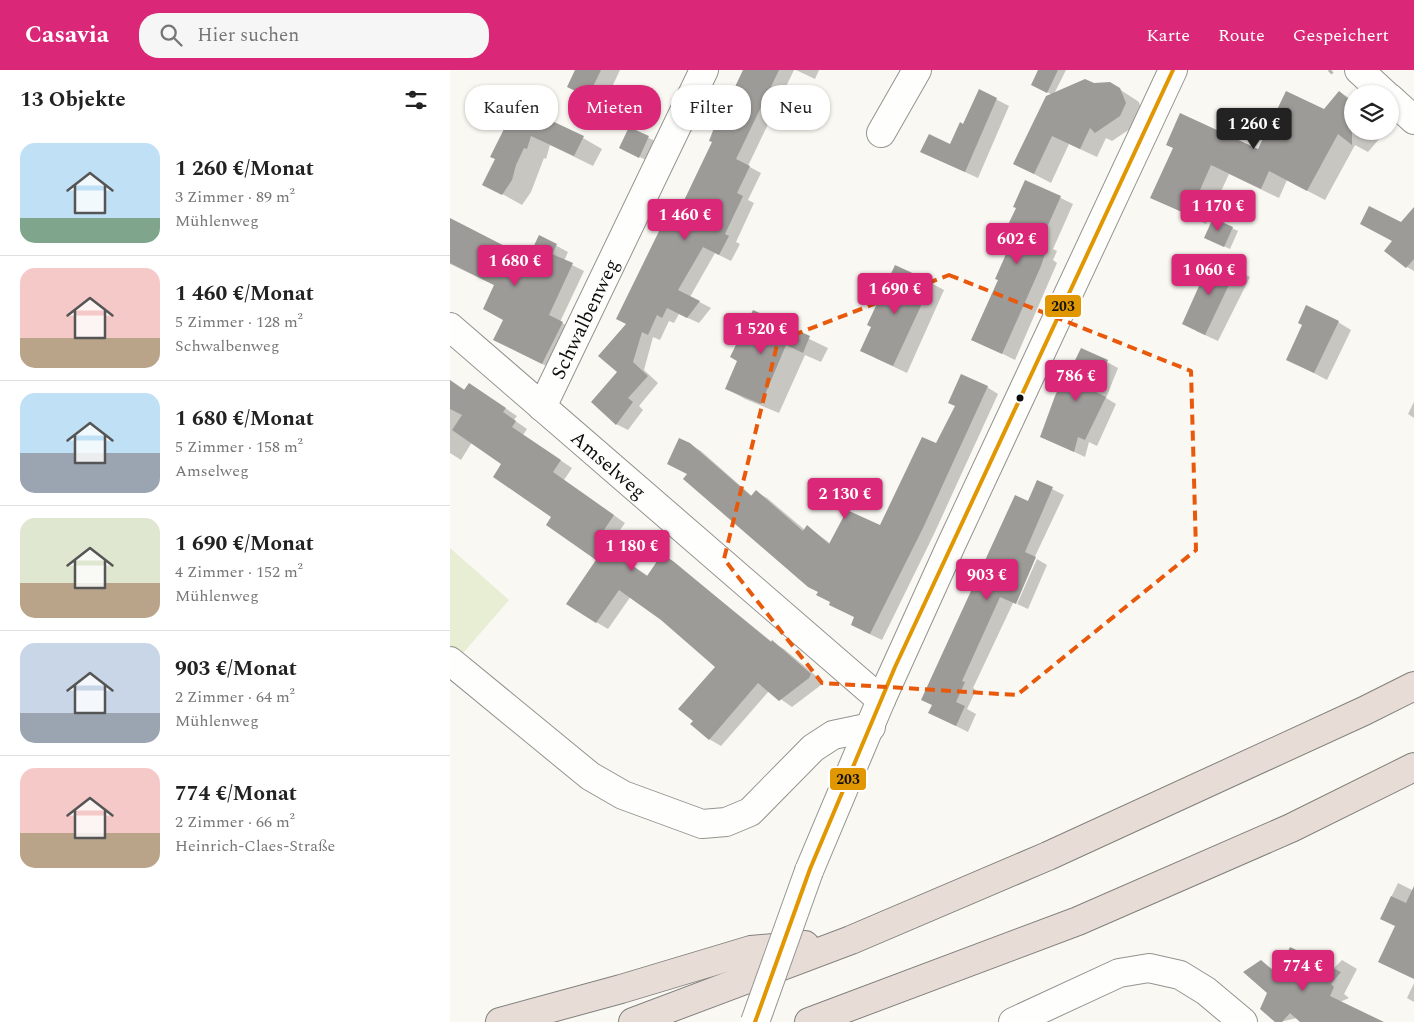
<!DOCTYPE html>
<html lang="de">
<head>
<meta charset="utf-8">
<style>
  :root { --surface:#fff; --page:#f6f6f6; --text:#222; --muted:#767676; --line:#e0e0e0; --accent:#db2777 }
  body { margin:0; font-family:Spectral,serif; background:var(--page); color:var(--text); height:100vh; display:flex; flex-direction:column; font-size:19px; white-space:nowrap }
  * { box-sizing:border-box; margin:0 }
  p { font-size:16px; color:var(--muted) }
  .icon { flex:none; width:28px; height:28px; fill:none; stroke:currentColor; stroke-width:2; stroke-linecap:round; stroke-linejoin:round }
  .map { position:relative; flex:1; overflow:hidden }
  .details { display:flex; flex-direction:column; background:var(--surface); width:450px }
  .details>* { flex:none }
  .hud { position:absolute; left:15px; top:15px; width:475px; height:45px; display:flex; gap:10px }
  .fabs { position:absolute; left:894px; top:15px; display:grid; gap:10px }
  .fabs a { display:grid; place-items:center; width:55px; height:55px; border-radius:50%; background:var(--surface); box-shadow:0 1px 4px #0004; font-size:25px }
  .price { position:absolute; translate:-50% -42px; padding:0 11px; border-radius:5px; background:var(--accent); color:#fff; font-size:16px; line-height:32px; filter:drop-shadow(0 1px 2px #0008) }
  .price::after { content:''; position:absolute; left:50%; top:30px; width:15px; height:11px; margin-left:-8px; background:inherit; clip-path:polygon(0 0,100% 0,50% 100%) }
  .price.on { background:#222; color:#fff }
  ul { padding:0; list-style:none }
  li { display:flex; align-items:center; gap:15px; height:125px; padding:0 20px }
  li+li { border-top:1px solid var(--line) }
  li span { display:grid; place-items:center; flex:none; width:140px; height:100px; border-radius:15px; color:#555 }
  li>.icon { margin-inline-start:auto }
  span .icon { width:60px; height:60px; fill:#fffc; stroke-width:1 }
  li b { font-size:21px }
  h2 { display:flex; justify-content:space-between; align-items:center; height:60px; padding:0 20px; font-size:21px }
  .pill { padding:0 18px; border-radius:20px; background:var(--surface); box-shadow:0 1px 4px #0004; font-size:18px; line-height:45px }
  .pill.on { background:var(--accent); color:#fff }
  header { display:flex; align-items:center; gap:30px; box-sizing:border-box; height:70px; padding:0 25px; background:var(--accent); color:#fff }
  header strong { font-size:24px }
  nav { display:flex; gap:28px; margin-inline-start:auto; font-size:18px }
  .search { width:350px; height:45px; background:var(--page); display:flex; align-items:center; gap:12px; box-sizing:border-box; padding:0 18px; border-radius:20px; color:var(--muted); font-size:19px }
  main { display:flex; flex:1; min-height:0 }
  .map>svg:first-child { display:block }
  .green { fill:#e7eed3 }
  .shadow { fill:#0003 }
  .building { fill:#9d9b98 }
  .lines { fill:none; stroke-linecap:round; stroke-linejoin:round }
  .minor-casing { stroke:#949390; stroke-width:30 }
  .highway-casing { stroke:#81807d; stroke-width:30 }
  .path { stroke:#b8b7b6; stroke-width:3; stroke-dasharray:5 2.5; stroke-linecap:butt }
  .minor { stroke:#fefefd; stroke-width:28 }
  .highway { stroke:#e8ddd6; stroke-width:28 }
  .minor-bridge-casing { stroke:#949390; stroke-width:30; stroke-linecap:butt }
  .minor-bridge { stroke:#fefefd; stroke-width:28 }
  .bus-1-casing { stroke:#fff; stroke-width:8 }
  .bus-1 { stroke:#e09701; stroke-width:4 }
  .marked { fill:none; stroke:#e8590c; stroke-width:4; stroke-dasharray:10 6; stroke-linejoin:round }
  .bus-dot { fill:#0d0d0d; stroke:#fff; stroke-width:2 }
  .labels { text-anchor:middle; stroke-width:5; stroke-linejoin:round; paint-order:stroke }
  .street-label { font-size:20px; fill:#0d0d0d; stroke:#fff }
  .line-badge { stroke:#fff; stroke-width:2 }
  .pale-badge-label { font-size:14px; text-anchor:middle; font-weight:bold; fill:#111 }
</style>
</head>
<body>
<header>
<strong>Casavia</strong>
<div class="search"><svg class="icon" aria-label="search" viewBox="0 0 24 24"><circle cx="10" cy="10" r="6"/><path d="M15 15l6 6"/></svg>Hier suchen</div>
<nav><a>Karte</a><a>Route</a><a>Gespeichert</a></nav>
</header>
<main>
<section class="details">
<h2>13 Objekte<svg class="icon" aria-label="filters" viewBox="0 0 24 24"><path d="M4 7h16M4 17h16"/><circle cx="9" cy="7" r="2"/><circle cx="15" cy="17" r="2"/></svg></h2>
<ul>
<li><span style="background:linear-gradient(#bfe0f5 75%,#7fa58c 0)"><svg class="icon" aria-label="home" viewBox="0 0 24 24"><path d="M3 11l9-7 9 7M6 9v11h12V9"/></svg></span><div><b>1 260 €/Monat</b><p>3 Zimmer · 89 m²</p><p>Mühlenweg</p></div></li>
<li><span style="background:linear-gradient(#f6c9c9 70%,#b9a48a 0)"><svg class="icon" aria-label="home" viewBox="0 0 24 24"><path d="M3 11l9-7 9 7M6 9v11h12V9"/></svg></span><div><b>1 460 €/Monat</b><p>5 Zimmer · 128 m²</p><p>Schwalbenweg</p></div></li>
<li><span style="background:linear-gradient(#bfe0f5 60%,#9aa5b1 0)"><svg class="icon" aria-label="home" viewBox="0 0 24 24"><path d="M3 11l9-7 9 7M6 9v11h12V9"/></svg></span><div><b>1 680 €/Monat</b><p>5 Zimmer · 158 m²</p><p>Amselweg</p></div></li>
<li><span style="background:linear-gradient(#dfe7d0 65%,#b9a48a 0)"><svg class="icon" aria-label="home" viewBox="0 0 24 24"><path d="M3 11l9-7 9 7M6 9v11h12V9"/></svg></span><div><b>1 690 €/Monat</b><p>4 Zimmer · 152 m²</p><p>Mühlenweg</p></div></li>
<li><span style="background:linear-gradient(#c9d6e8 70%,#9aa5b1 0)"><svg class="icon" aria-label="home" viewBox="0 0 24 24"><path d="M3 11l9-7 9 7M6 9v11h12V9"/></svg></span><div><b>903 €/Monat</b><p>2 Zimmer · 64 m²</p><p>Mühlenweg</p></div></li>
<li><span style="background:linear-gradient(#f6c9c9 65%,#b9a48a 0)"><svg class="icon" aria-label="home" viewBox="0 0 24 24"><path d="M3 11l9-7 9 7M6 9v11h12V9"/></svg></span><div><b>774 €/Monat</b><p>2 Zimmer · 66 m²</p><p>Heinrich-Claes-Straße</p></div></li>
</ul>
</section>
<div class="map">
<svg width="964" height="952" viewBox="0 0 964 952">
  <rect width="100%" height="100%" fill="#faf8f2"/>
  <polygon class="green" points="0,478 59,530 0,598"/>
  <g class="shadow">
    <polygon points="127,0 170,0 154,34 134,25"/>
    <polygon points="301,0 344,0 298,96 311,103 298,130 304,133 286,172 290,174 281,191 265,183 240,227 261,238 249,253 229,244 224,253 219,251 210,270 203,267 194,300 208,313 189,336 193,340 178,360 166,354 169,302 177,254 220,155 230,143 264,72 272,48"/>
    <polygon points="346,0 369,0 365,9"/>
    <polygon points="589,0 616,0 604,24 644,14 660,13 689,32 692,43 689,53 662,71 656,68 647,87 619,74 601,113 565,94 603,25 589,18"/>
    <polygon points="530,21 559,36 528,108 471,82 500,75 513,55"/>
    <polygon points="890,22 902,30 902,61 936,61 918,82 905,75 875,130 837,110 829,128 779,104 756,154 701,127 724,78 809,81 874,41"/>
    <polygon points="69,41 133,68 152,79 143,96 100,75 96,89 94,88 81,122 72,135 34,114"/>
    <polygon points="180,59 205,71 196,90 177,81"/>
    <polygon points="576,111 623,134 603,179 607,181 603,190 607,193 565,290 523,269 549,210 557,185 547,179 568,138"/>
    <polygon points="964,139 964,201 957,197 944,171 951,154"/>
    <polygon points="0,150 79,190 90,167 118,182 114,191 134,201 110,252 125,260 104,300 57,276 55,250 46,216 0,194"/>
    <polygon points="782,158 788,161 780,179 762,171"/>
    <polygon points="763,189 800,207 768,271 746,261"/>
    <polygon points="481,213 494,220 457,303 425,288 422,257"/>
    <polygon points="303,242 378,278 371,292 355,285 329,343 295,329 277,319 289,291"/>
    <polygon points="888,252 901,260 877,310 837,289"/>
    <polygon points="657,292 668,298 656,328 666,334 647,376 639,372 635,387 591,366 617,310"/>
    <polygon points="0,310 15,320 19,314 67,346 64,350 77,359 73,365 122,398 114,410 175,453 165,467 174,473 166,484 198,506 224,493 322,572 334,579 372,611 371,615 342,637 319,621 271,676 259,669 267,597 212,549 181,526 158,559 146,552 148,489 103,447 53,394 22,372 11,390 0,383"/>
    <polygon points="537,317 548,324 484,464 432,570 413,561 406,547 369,522 238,404 239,374 251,381 302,426 306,422 317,428 355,460 358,457 381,474 430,457 487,375"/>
    <polygon points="964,332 964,348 958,344"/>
    <polygon points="588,412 614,425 523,618 526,620 517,639 526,644 518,662 480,643 483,635 473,630"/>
    <polygon points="587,489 597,495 578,539 567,534"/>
    <polygon points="948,813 964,821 964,909 947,856 931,848"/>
    <polygon points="892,890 907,899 894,924 899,928 890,932 916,952 852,952 847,948 830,952 811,891 828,903 883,899"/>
    <polygon points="964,913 964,932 957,928"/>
  </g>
  <g class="building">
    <polygon points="125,0 151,0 138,27 117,17"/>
    <polygon points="293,0 329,0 286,89 300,96 287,123 293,126 275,164 279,166 269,185 253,177 228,220 250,231 237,248 217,238 212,248 207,245 198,265 192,262 183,292 198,306 178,328 183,332 166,355 141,332 167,302 148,286 176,254 166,249 214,151 219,153 226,140 229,141 262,72 259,71 269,45 271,46"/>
    <polygon points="588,0 608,0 597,23 581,15"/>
    <polygon points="635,9 644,13 660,12 670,18 676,33 670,46 645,63 640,58 630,79 602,66 584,104 563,94 596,26"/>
    <polygon points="529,19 547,28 515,102 470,82 479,64 500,74 510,52 513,54"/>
    <polygon points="836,21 874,39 889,21 902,32 902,75 888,64 857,121 819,101 811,119 761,95 739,145 700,128 723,78 716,75 730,43 808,79"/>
    <polygon points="70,36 134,66 124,86 81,66 77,79 74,78 66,95 62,110 52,125 32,115 45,89 40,87 65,37 69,39"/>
    <polygon points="179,57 199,66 189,88 169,78"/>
    <polygon points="575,110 611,126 591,171 595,173 591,182 595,184 591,196 552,284 521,270 548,210 545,209 556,184 546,180 566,138 563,137"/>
    <polygon points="919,136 951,152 964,137 964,189 956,198 934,181 942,171 910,154"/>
    <polygon points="0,148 78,188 89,165 107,174 102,184 123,193 99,245 113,252 92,294 43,270 53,250 33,239 44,215 0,193"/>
    <polygon points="763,148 783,157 774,177 754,168"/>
    <polygon points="762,187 787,198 755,265 732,254"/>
    <polygon points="445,195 482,212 443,296 410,281 421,257 417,255"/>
    <polygon points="856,235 889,251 864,303 836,290 852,255 848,253"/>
    <polygon points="303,240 360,266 353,283 336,275 311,334 275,319 287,291 280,287"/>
    <polygon points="631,278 658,290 644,321 656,327 635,370 628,367 624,382 590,367 605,326 614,307 616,309"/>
    <polygon points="511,304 538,316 473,458 420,564 401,555 404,547 379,535 380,532 366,525 368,522 358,517 233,409 237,404 217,394 229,368 240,373 301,426 306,420 353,461 357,455 379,474 397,440 430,455 472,367 486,373 505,336 498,333"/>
    <polygon points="0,310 14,320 19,313 56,338 53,342 66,351 62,357 111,390 103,402 164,445 154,460 163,466 155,477 197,506 212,484 223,491 321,572 322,570 361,604 359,608 329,631 308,613 259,670 240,654 243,651 228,639 265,597 211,550 169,520 146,553 116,534 150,484 146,490 96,455 101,447 43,407 51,394 2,360 12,345 0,339"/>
    <polygon points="587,410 603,417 575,482 586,487 566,534 550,527 512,611 515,612 506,632 515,636 506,656 478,643 482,635 471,630 565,425 578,431"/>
    <polygon points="964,816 964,909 928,892 945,856 930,849 941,826 956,833"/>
    <polygon points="840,877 891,902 881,914 884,917 880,926 934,952 850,952 840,943 832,952 825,952 810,939 817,923 793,902 811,890 827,904"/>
  </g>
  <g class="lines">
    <defs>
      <g id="minor">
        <polyline points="909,0 935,24"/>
        <polyline points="940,28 964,50"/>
        <polyline points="431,63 467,0"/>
        <path id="s1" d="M 0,257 L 431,630"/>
        <path id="s2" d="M 92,337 L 254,0"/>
        <polyline points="0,591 140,706 173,725 252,754 276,752 300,742 363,678 383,665 421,657"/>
        <polyline points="359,801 431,630 502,473 723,0"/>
        <polyline points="563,952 669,903 699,898 730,905 756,921 793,952"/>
      </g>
      <g id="highway">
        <polyline points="50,952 171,919 301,880 355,875"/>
        <polyline points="183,952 401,870 598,786 914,641 964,616"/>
        <polyline points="359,952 628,851 841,758 964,697"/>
      </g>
    </defs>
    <use href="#minor" class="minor-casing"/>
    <use href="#highway" class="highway-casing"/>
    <polyline class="path" points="879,0 884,5"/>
    <use href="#minor" class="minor"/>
    <use href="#highway" class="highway"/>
    <defs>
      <polyline id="minor-bridge" points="305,952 359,801"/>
    </defs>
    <use href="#minor-bridge" class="minor-bridge-casing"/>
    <use href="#minor-bridge" class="minor-bridge"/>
    <defs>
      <polyline id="bus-1" points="305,952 360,799 445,597 723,0"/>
    </defs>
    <use href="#bus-1" class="bus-1-casing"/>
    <use href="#bus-1" class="bus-1"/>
  </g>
  <path class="marked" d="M 499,205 L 741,301 L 746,480 L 567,625 L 372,613 L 274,489 L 328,271 Z"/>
  <circle class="bus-dot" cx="570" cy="328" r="4.5"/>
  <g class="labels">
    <g class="street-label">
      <text dy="7" stroke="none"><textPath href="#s2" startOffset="98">Schwalbenweg</textPath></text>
      <text dy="7" stroke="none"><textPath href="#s1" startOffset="210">Amselweg</textPath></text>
    </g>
  </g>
  <g class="line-badge">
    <rect x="594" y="224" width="38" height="24" rx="5" fill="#e09701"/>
    <rect x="379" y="697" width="38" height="24" rx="5" fill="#e09701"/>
  </g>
  <g class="pale-badge-label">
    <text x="613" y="241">203</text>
    <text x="398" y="714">203</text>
  </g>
</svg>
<div class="fabs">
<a><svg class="icon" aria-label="layers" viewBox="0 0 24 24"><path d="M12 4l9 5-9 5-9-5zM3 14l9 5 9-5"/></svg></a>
</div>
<b class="price on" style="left:804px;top:80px">1 260 €</b>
<b class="price" style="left:768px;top:162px">1 170 €</b>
<b class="price" style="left:235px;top:171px">1 460 €</b>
<b class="price" style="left:567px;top:195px">602 €</b>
<b class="price" style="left:65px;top:217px">1 680 €</b>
<b class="price" style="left:759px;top:226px">1 060 €</b>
<b class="price" style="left:445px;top:245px">1 690 €</b>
<b class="price" style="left:311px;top:285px">1 520 €</b>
<b class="price" style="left:626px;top:332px">786 €</b>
<b class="price" style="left:395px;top:450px">2 130 €</b>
<b class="price" style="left:182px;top:502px">1 180 €</b>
<b class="price" style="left:537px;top:531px">903 €</b>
<b class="price" style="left:853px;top:922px">774 €</b>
<div class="hud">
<a class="pill">Kaufen</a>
<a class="pill on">Mieten</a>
<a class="pill">Filter</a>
<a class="pill">Neu</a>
</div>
</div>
</main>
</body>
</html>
